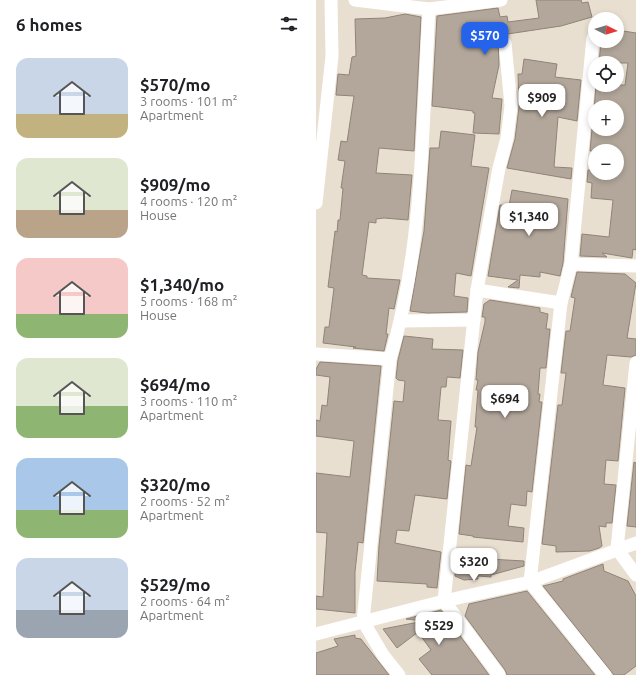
<!DOCTYPE html>
<html lang="en">
<head>
<meta charset="utf-8">
<style>
  :root { --surface:#fff; --page:#f2f2f2; --text:#202124; --muted:#757577; --accent:#2563eb }
  body { margin:0; font-family:Ubuntu,sans-serif; background:var(--page); color:var(--text); height:100vh; display:flex; flex-direction:column; font-size:15px; white-space:nowrap }
  * { box-sizing:border-box; margin:0 }
  p { font-size:13px; color:var(--muted) }
  .icon { flex:none; width:22px; height:22px; fill:none; stroke:currentColor; stroke-width:2; stroke-linecap:round; stroke-linejoin:round }
  .map { position:relative; flex:1; overflow:hidden }
  .details { display:flex; flex-direction:column; background:var(--surface); width:316px }
  .details>* { flex:none }
  .needle { width:26px; rotate:95deg }
  .tools { position:absolute; left:272px; top:12px; display:grid; gap:8px }
  .tools a { display:grid; place-items:center; width:36px; height:36px; border-radius:50%; background:var(--surface); box-shadow:0 2px 6px #0003; font-size:20px }
  .price { position:absolute; translate:-50% -34px; padding:0 9px; border-radius:8px; background:#fff; color:#222; font-size:13px; line-height:26px; filter:drop-shadow(0 1px 2px #0008) }
  .price::after { content:''; position:absolute; left:50%; top:24px; width:12px; height:9px; margin-left:-6px; background:inherit; clip-path:polygon(0 0,100% 0,50% 100%) }
  .price.current { background:var(--accent); color:#fff }
  ul { padding:0; list-style:none }
  li { display:flex; align-items:center; gap:12px; height:100px; padding:0 16px }
  li span { display:grid; place-items:center; flex:none; width:112px; height:80px; border-radius:12px; color:#555 }
  li>.icon { margin-inline-start:auto }
  span .icon { width:48px; height:48px; fill:#fffc; stroke-width:1 }
  li b { font-size:17px }
  h2 { display:flex; justify-content:space-between; align-items:center; height:48px; padding:0 16px; font-size:17px }
  main { display:flex; flex:1; min-height:0 }
  .map>svg:first-child { display:block }
  .building { fill:#b3a79b; stroke:#908479 }
  .lines { fill:none; stroke-linecap:round; stroke-linejoin:round }
  .minor { stroke:#fff; stroke-width:13 }
</style>
</head>
<body>
<main>
<section class="details">
<h2>6 homes<svg class="icon" aria-label="filters" viewBox="0 0 24 24"><path d="M4 7h16M4 17h16"/><circle cx="9" cy="7" r="2"/><circle cx="15" cy="17" r="2"/></svg></h2>
<ul>
<li><span style="background:linear-gradient(#c9d6e8 70%,#c2b280 0)"><svg class="icon" aria-label="home" viewBox="0 0 24 24"><path d="M3 11l9-7 9 7M6 9v11h12V9"/></svg></span><div><b>$570/mo</b><p>3 rooms · 101 m²</p><p>Apartment</p></div></li>
<li><span style="background:linear-gradient(#dfe7d0 65%,#b9a48a 0)"><svg class="icon" aria-label="home" viewBox="0 0 24 24"><path d="M3 11l9-7 9 7M6 9v11h12V9"/></svg></span><div><b>$909/mo</b><p>4 rooms · 120 m²</p><p>House</p></div></li>
<li><span style="background:linear-gradient(#f6c9c9 70%,#8fb573 0)"><svg class="icon" aria-label="home" viewBox="0 0 24 24"><path d="M3 11l9-7 9 7M6 9v11h12V9"/></svg></span><div><b>$1,340/mo</b><p>5 rooms · 168 m²</p><p>House</p></div></li>
<li><span style="background:linear-gradient(#dfe7d0 60%,#8fb573 0)"><svg class="icon" aria-label="home" viewBox="0 0 24 24"><path d="M3 11l9-7 9 7M6 9v11h12V9"/></svg></span><div><b>$694/mo</b><p>3 rooms · 110 m²</p><p>Apartment</p></div></li>
<li><span style="background:linear-gradient(#a9c7e8 65%,#8fb573 0)"><svg class="icon" aria-label="home" viewBox="0 0 24 24"><path d="M3 11l9-7 9 7M6 9v11h12V9"/></svg></span><div><b>$320/mo</b><p>2 rooms · 52 m²</p><p>Apartment</p></div></li>
<li><span style="background:linear-gradient(#c9d6e8 65%,#9aa5b1 0)"><svg class="icon" aria-label="home" viewBox="0 0 24 24"><path d="M3 11l9-7 9 7M6 9v11h12V9"/></svg></span><div><b>$529/mo</b><p>2 rooms · 64 m²</p><p>Apartment</p></div></li>
</ul>
</section>
<div class="map">
<svg width="320" height="675" viewBox="0 0 320 675">
  <rect width="100%" height="100%" fill="#e9dfd1"/>
  <g class="building">
    <polygon points="220,0 265,0 266,3 272,2 276,17 245,26 185,35 182,39 183,65 176,98 186,99 183,134 157,133 159,113 157,113 157,111 116,106 121,16 182,8 184,17 191,16 192,22 223,18"/>
    <polygon points="89,14 105,17 98,151 63,148 60,173 96,175 92,220 68,218 60,219 60,223 53,222 46,275 51,276 51,278 84,280 78,309 73,308 70,334 72,334 68,351 37,348 40,347 7,343 9,327 13,327 18,288 12,287 19,231 21,232 22,220 24,220 27,188 25,188 29,161 22,160 25,141 31,142 38,96 20,95 22,74 33,75 36,57 40,56 39,19 69,18"/>
    <polygon points="301,30 320,33 320,250 317,249 316,258 286,253 291,257 264,256 266,234 293,237 297,200 275,198 276,183 271,182 272,170 279,170 279,173 301,173 301,151 274,151 276,129 301,129 301,106 279,104 279,124 277,123 280,85 309,85 312,63 283,63 285,41 301,41"/>
    <polygon points="208,59 241,64 239,77 265,80 261,121 242,117 238,167 256,168 255,179 191,168 199,139 203,107 202,74 206,74"/>
    <polygon points="125,131 159,135 155,166 173,168 155,276 140,273 138,296 152,298 151,312 111,313 94,311 108,231 114,148 123,148"/>
    <polygon points="196,190 252,199 247,263 244,276 224,272 224,277 204,275 203,288 192,287 202,280 172,276 184,205 193,206"/>
    <polygon points="261,272 309,274 320,283 311,338 320,339 320,355 315,357 291,355 287,385 309,388 302,461 290,460 288,484 300,485 296,523 290,523 290,527 283,526 286,546 283,548 274,551 240,552 240,546 226,544 242,405 246,405 250,373 245,373 250,331 254,331 259,298 255,297"/>
    <polygon points="174,300 224,308 224,312 232,314 230,329 234,329 230,368 224,368 222,394 224,394 223,402 226,402 216,492 211,491 210,506 195,504 192,526 208,528 207,542 157,537 157,536 143,534 150,465 155,466 161,427 159,427 162,390 160,390 162,380 160,380 162,352 169,322 169,317 166,317 168,304"/>
    <polygon points="88,336 117,339 116,349 147,350 144,378 131,377 130,387 125,387 122,420 135,421 132,460 135,461 131,499 99,495 93,531 81,530 79,543 125,552 121,588 111,587 111,584 61,581 63,546 78,401 87,402 89,381 82,380 80,378 82,360"/>
    <polygon points="4,362 65,366 47,543 42,542 42,544 39,572 39,613 0,609 0,596 7,597 11,533 0,532 0,473 34,477 38,441 0,436 0,420 4,421 6,405 11,406 14,377 0,375 0,369"/>
    <polygon points="318,462 320,463 320,527 311,526"/>
    <polygon points="141,556 156,558 208,561 208,566 175,575 175,577 162,576 162,579 148,580 139,576"/>
    <polygon points="287,564 288,571 312,581 320,596 320,666 308,675 298,675 227,586 247,581 247,579"/>
    <polygon points="211,591 279,675 191,675 189,670 149,616 153,604"/>
    <polygon points="125,610 173,675 116,675 103,659 115,650 102,632 81,648 67,629 108,621 90,619"/>
    <polygon points="39,635 39,638 45,639 73,675 0,675 0,653 22,646 18,639"/>
  </g>
  <g class="lines">
    <g class="minor">
      <polyline points="39,0 113,9 185,0"/>
      <polyline points="277,38 255,264 245,303 214,582 289,675"/>
      <polyline points="0,203 16,56 15,0"/>
      <polyline points="255,264 320,266"/>
      <polyline points="161,290 245,303"/>
      <polyline points="86,321 158,320"/>
      <polyline points="0,354 74,359"/>
      <polyline points="320,363 301,549 320,575"/>
      <polyline points="0,634 128,601 214,582 320,543"/>
      <path d="M 83,675 L 67,655 L 47,621 L 74,359 C 108,246 106,126 113,9"/>
      <polyline points="183,675 128,601 161,290 183,168 191,138 195,106 189,43"/>
    </g>
  </g>
</svg>
<div class="tools">
<a><svg class="needle" viewBox="-14 -14 28 28"><path d="M0-13l5 13h-10z" fill="#e53935"/><path d="M0 13l5-13h-10z" fill="#757577"/></svg></a>
<a><svg class="icon" aria-label="locate" viewBox="0 0 24 24"><circle cx="12" cy="12" r="6"/><path d="M12 2v4M12 18v4M2 12h4M18 12h4"/></svg></a>
<a>+</a>
<a>−</a>
</div>
<b class="price current" style="left:169px;top:56px">$570</b>
<b class="price" style="left:226px;top:118px">$909</b>
<b class="price" style="left:213px;top:237px">$1,340</b>
<b class="price" style="left:189px;top:419px">$694</b>
<b class="price" style="left:158px;top:582px">$320</b>
<b class="price" style="left:123px;top:646px">$529</b>
</div>
</main>
</body>
</html>
